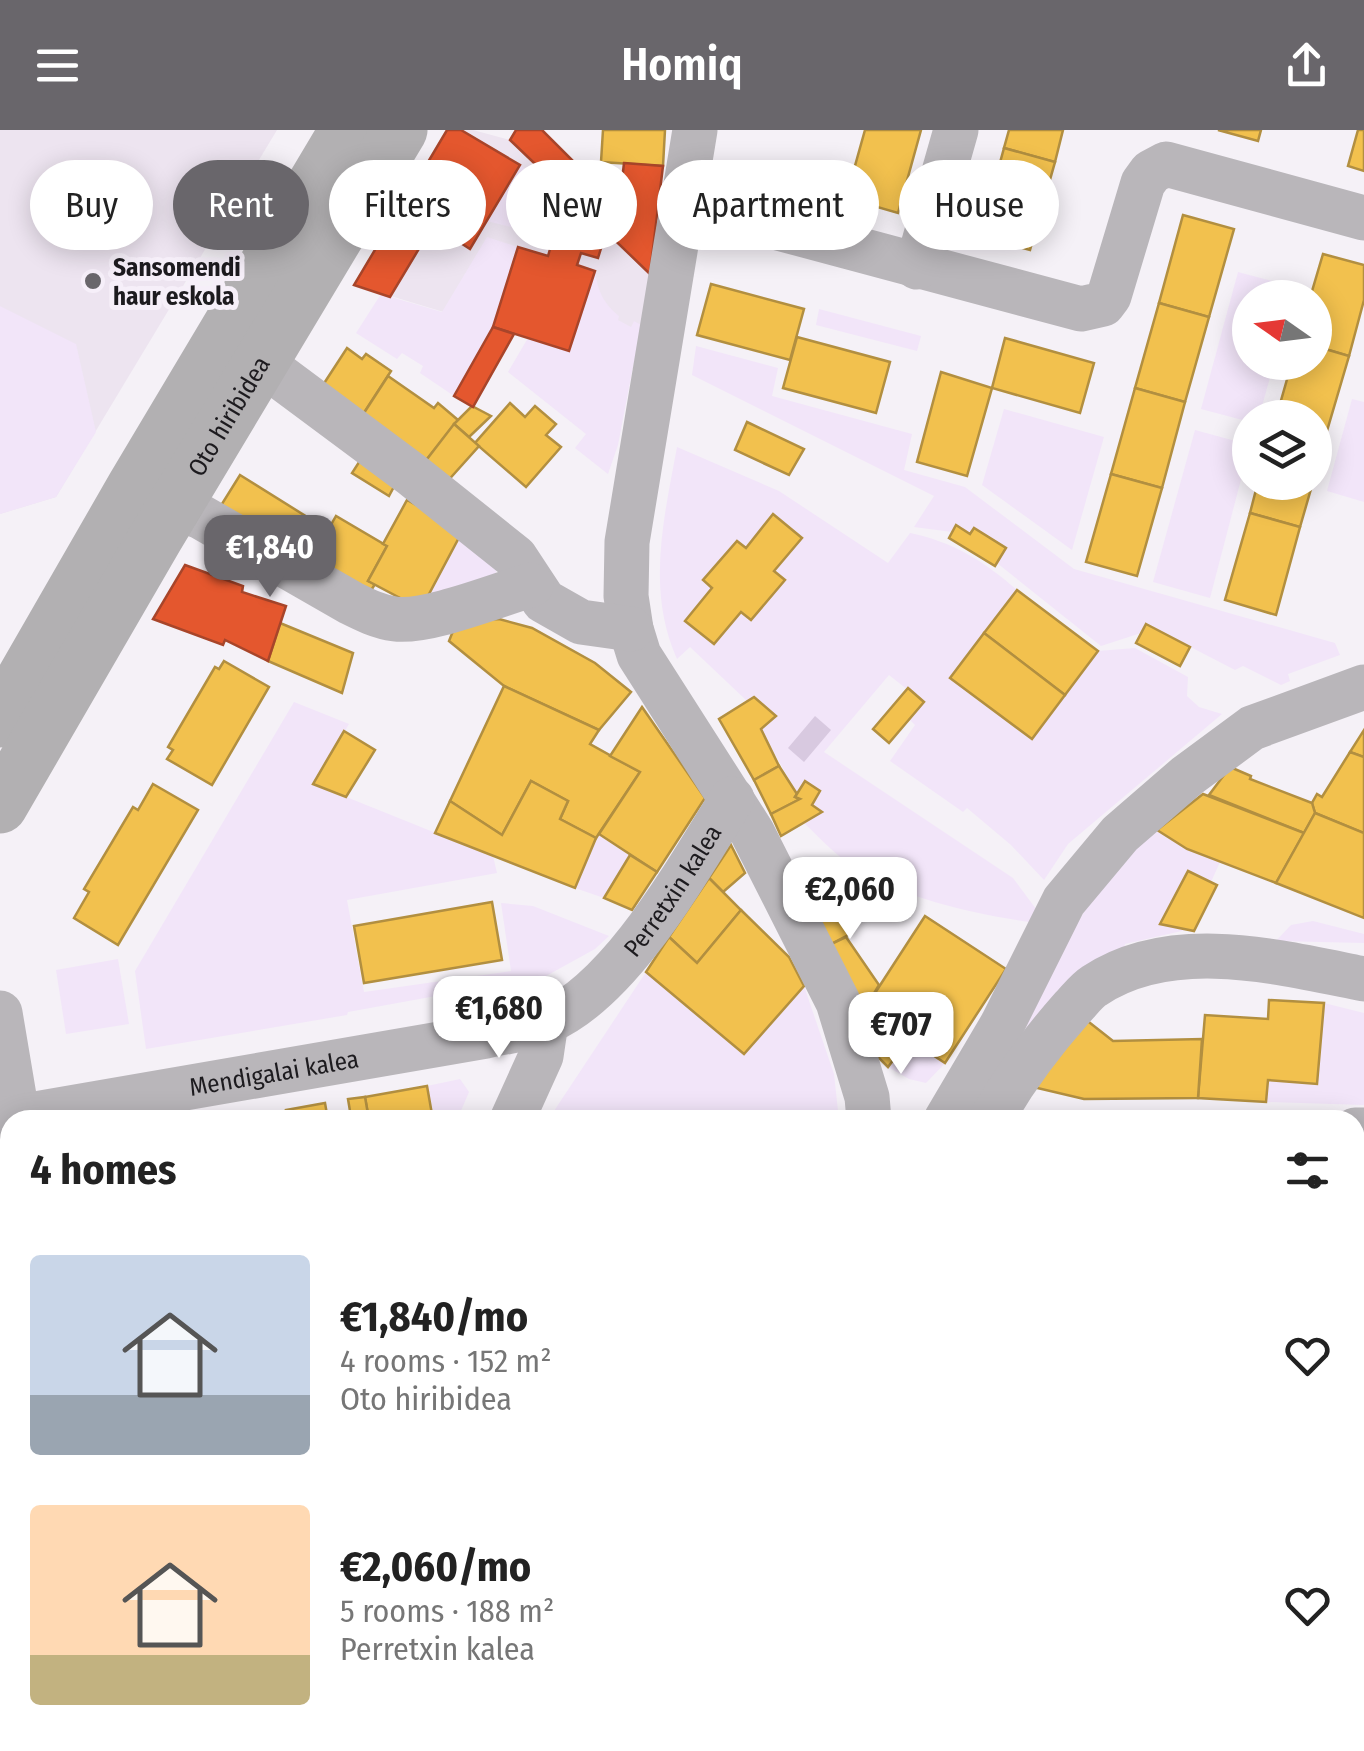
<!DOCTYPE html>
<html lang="en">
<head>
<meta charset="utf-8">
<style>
  :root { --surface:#fff; --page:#f2f2f2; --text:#222; --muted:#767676; --accent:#69666b }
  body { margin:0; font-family:"Fira Sans Condensed",sans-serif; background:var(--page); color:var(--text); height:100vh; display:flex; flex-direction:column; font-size:38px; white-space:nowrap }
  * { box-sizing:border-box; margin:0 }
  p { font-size:32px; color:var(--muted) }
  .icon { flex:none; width:55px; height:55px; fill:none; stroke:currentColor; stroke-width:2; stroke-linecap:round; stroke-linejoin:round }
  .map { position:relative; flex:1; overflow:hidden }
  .drawer { position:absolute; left:0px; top:980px; width:1365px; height:642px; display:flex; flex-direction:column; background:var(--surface); border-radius:30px 30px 0 0; box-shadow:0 5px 25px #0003 }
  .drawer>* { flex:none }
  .top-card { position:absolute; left:30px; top:30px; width:1305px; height:90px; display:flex; gap:20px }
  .needle { width:65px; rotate:284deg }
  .tools { position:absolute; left:1232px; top:150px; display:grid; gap:20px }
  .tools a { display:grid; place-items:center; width:100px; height:100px; border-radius:50%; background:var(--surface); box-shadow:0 5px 25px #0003; font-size:50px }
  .price { position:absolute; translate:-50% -85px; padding:0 22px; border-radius:20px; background:#fff; color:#222; font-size:32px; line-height:65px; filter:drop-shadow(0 2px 5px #0008) }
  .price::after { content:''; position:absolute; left:50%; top:60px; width:30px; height:22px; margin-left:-15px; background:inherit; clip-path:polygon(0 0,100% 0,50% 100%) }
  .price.current { background:var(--accent); color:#fff }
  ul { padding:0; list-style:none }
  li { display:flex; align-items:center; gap:30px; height:250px; padding:0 30px }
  li span { display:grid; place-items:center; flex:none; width:280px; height:200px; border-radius:10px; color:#555 }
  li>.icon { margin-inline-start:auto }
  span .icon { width:120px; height:120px; fill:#fffc; stroke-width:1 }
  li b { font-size:42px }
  h2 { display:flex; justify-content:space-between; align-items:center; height:120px; padding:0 30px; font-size:42px }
  .pill { padding:0 35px; border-radius:45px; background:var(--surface); box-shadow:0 5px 25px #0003; font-size:35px; line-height:90px }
  .pill.current { background:var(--accent); color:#fff }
  header { display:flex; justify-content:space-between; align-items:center; height:130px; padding:0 30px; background:var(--accent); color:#fff; font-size:45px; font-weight:600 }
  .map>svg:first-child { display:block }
  .built { fill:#ede4f0 }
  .green { fill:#f2e5f9 }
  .water { fill:#d8c9e0 }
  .homes { fill:#f2c14e; stroke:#b28f40; stroke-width:2.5 }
  .shops { fill:#e4572e; stroke:#a8452a; stroke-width:2.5 }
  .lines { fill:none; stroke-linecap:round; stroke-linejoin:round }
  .stream { stroke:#d8c9e0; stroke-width:11 }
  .pedestrian { stroke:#b9b6ba; stroke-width:32 }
  .minor { stroke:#b9b6ba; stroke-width:45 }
  .primary { stroke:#b2b0b2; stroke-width:55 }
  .poi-dot { fill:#69666b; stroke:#f6eff9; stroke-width:4 }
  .labels { text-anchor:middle; stroke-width:10; stroke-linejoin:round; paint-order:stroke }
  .poi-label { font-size:25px; font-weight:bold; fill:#1d1b1f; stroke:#f6eff9; text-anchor:start }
  .street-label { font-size:25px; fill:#1d1b1f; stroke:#f6eff9 }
</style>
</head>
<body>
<header><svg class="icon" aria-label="menu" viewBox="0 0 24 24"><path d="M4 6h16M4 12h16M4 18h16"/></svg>Homiq<svg class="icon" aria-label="share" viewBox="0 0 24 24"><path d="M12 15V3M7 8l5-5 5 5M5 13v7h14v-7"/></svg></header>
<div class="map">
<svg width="1364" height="1621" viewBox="0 0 1364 1621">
  <rect width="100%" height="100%" fill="#f5f1f7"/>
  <g class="built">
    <polygon points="0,0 277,0 56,367 0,384"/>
    <polygon points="447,0 473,0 510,10 650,144 633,239 354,155"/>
  </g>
  <g class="green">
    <polygon points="520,35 555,60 536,56 523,100 487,91"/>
    <polygon points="487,107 518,117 493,197 454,266 420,243 423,236 402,223 397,229 356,203 381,164 442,182"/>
    <path d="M 595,141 C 598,161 603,173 619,186 L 618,190 L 631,197 L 634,191 L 641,195 L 618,315 L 608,344 L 575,318 L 586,304 L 508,242 L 528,208 L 569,220 Z"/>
    <polygon points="1238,142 1294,157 1291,167 1250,168 1250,232 1274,233 1259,287 1250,288 1250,292 1201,279"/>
    <polygon points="0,176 76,214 96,302 56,367 0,384"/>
    <polygon points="819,179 921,206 917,221 816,195"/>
    <polygon points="696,216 778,238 772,266 912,304 904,340 965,357 1074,439 1335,513 1340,525 1288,544 1290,551 1281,555 1243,536 1235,540 1146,494 1141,503 1101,516 997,433 1006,417 974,398 970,404 957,395 952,402 914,397 934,366 692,245"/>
    <polygon points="1352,269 1364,272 1364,372 1327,361"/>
    <polygon points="1004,279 1104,307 1072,420 982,355"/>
    <polygon points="1195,300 1250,315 1210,468 1153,452"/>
    <path d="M 677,317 L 779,361 L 888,433 L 910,403 C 953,412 984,431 1017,460 L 951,548 L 1031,609 L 1098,521 L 1135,518 L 1188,547 L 1187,566 L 1199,577 L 1222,584 L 1068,714 L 1044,750 L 1011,715 L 967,678 L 963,682 L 890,631 L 915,595 L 909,589 L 923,572 L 889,545 L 824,622 L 1013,748 L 1036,779 L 1029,792 C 970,783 910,770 857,739 C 838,728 820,708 804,693 L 821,682 L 812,675 L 820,661 L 805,652 L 797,664 L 761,599 L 775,585 L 755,567 L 747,571 L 690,517 L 677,529 C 646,460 664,388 677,317 Z"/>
    <polygon points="463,400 500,432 489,460 421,479"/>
    <polygon points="294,572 349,594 314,654 493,726 497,743 347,770 364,862 511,841 501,773 533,776 609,806 595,819 546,846 348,882 347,885 146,919 135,841"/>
    <polygon points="1157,700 1187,719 1220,732 1211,752 1188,741 1160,794 1186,800 1125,814 1124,824 994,936 1047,841 1111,739"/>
    <polygon points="599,704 630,725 604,768 575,758"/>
    <polygon points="1313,791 1364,804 1364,813 1276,811 1291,795"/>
    <polygon points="118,829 129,894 66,904 56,840"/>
    <polygon points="646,842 744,923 804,856 834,944 839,990 548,990"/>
    <polygon points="1324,873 1364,883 1364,975 1266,972 1268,950"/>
    <polygon points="909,909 945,933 926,953 909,949 888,937"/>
    <polygon points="460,949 469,962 457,990 433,990 427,956"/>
    <polygon points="1355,1014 1364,1014 1364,1222 1355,1217"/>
    <polygon points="0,1184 10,1240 10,1320 0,1324"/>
    <polygon points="829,1612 1054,1612 1054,1613 1049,1621 840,1621 827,1616"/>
    <polygon points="265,1613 392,1613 388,1621 280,1621"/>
    <polygon points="490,1613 635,1613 631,1621 486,1621"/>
    <polygon points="1084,1613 1310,1612 1327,1621 1078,1621"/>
  </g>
  <polygon class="water" points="815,586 831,600 804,632 788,618"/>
  <g class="homes">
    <polygon points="603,0 665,0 663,36 601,32"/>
    <polygon points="865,0 921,0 898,83 846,68"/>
    <polygon points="1009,0 1063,0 1055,32 1004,18"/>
    <polygon points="1218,0 1261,0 1258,11"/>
    <polygon points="1358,0 1364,0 1364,41 1348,36"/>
    <polygon points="1004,18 1055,32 1030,120 980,106"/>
    <polygon points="1183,85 1234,99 1209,187 1159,173"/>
    <polygon points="1323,124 1364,135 1364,170 1349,226 1315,216 1315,168 1310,168"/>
    <polygon points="711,154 804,179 790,230 697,205"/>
    <polygon points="1159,173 1209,187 1185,272 1135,258"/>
    <polygon points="797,207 890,232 876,283 783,258"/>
    <polygon points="1005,208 1094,233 1080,283 992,258"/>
    <polygon points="1315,216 1349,226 1324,311 1315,309 1315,288 1276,288 1292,232 1315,232"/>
    <polygon points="347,218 362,229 366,224 391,241 362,286 321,258"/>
    <polygon points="941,242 992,258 967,346 917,332"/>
    <polygon points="388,246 434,278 438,273 458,290 424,333 362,286"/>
    <polygon points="1135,258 1185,272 1162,358 1111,344"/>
    <polygon points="510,273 525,287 535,276 556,294 546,305 561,317 526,357 475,313"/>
    <polygon points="472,276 491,286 469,307 454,294"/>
    <polygon points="747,292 804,319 789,345 735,320"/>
    <polygon points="454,294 479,316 445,354 424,333"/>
    <polygon points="1315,309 1324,311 1315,345"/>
    <polygon points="363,326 398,349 389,366 352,343"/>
    <polygon points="1111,344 1162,358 1137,446 1086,432"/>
    <polygon points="240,345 328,400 336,386 387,416 368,451 375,454 367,467 220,377"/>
    <polygon points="1258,352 1313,352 1300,397 1250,383"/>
    <polygon points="407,370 463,400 421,479 368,451 387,416 383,414"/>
    <polygon points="1250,383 1300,397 1276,485 1225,470"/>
    <polygon points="773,384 802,408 774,441 785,450 751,490 741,482 714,514 685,491 712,458 703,450 737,411 746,418"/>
    <polygon points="956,395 970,404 974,398 1006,418 995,436 949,408"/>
    <polygon points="1017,460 1098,521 1065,565 984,503"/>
    <polygon points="499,489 532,498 595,533 631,562 599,600 504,556 449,511 457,491"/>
    <polygon points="280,493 353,523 342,563 268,531"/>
    <polygon points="1146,494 1190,517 1180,536 1136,513"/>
    <polygon points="984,503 1065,565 1032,609 950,548"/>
    <polygon points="224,531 269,557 212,655 167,629 173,620 168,617 215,537 219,539"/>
    <polygon points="504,556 599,600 590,614 640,642 596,708 560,689 568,671 531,651 502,705 450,671"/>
    <polygon points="908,558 924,572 889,613 873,599"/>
    <polygon points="754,567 776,586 761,599 779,636 754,650 719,589"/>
    <polygon points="642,577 705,668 657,742 599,704 640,642 610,626"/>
    <polygon points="1364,600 1364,627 1350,622"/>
    <polygon points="344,601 375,620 346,667 313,654"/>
    <polygon points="1350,622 1364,627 1364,703 1315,683 1312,673 1317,664 1322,667"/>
    <polygon points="779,636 797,664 795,667 800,669 771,684 754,650"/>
    <polygon points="1230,637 1251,646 1250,649 1312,673 1315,683 1304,703 1209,665"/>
    <polygon points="531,651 568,671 560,689 596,708 575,758 435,703 450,671 502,705"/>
    <polygon points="805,651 820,661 812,675 822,682 781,706 771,684 800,669 795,667"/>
    <polygon points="153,654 198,680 118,815 74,788 89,762 84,759 133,677 138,680"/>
    <polygon points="1203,664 1304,703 1276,753 1187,719 1157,700"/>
    <polygon points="1315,683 1364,703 1364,788 1276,753"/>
    <polygon points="731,715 745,743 723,762 709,748"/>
    <polygon points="630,725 657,742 632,780 604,768"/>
    <polygon points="796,733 814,740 834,762 852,803 827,816 793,734"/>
    <polygon points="1188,741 1217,755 1194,801 1160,794"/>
    <polygon points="709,748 741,780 697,833 669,807"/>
    <polygon points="492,772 502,830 364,853 354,796"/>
    <polygon points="741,780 789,827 804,856 744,924 646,842 669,807 697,833"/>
    <polygon points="925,786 1006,839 945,933 864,880"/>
    <polygon points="846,807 879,855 864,880 909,909 888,937 875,924 827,816"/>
    <polygon points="1269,870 1324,873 1317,954 1268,950 1266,972 1198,968 1205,885 1268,889"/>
    <polygon points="1085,889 1113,911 1202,909 1198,968 1084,969 1033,957"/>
    <polygon points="427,956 433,990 369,990 365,967"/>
    <polygon points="365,967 369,990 331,990 351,987 348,969"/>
    <polygon points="325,973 328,990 288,990 286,980"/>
    <polygon points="1357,1216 1364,1222 1364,1344 1355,1336"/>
    <polygon points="0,1561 10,1567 10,1612 92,1612 107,1621 0,1621"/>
    <polygon points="635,1612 714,1612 710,1621 631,1621"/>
  </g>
  <g class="shops">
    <polygon points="447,0 461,0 520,35 470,119 456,110 462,102 406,69"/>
    <polygon points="516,0 542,0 613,71 597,93 510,10"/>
    <polygon points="624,33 663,36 650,144 597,93 613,71 619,76"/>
    <polygon points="536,55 565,63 572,70 570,78 580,80 578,91 606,102 598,128 581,123 577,135 595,141 569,221 493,197 518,117 548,126 553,109 523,100"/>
    <polygon points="391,93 423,112 390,167 354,155"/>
    <polygon points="493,197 514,204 473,277 454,266"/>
    <polygon points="185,435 243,456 242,462 286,476 268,531 225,510 223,515 153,489"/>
  </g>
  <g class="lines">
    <polyline class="stream" points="1278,1612 1282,1621"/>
    <g class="pedestrian">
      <polyline points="0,1510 10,1515"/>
      <polyline points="179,1612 194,1621"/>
    </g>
    <g class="minor">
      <polyline points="695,0 627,412 626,466 631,499 639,525 752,702 838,872 867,967 869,990"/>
      <polyline points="685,73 1081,179 1103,174 1109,166 1143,53 1151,42 1166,34 1364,88"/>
      <polyline points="917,137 956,0"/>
      <polyline points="235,213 411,344 515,427 544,471 581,492 631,499"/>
      <path d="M 174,377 L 201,387 L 351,473 C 365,480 379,487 395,489 C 428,493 497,465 531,455"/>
      <polyline points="0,883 18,990"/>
      <path id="s1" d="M 0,990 L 486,906 C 505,901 528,900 546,892 C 622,860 689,737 732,669"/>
      <polyline points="512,990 541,926 546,892"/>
      <polyline points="946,990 1002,895 1064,771 1120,704 1187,646 1252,598 1364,557"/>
      <path d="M 991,990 C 1014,949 1041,913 1072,878 C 1079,871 1086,861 1094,856 C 1172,804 1279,832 1364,849"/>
      <polyline points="1355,1000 1364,1000"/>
      <polyline points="0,1368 10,1362"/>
      <polyline points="444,1621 449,1612"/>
      <polyline points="753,1621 755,1612"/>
    </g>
    <g class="primary">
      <polyline points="0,590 134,357 347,0"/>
      <path id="s2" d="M 0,676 L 156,407 L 400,0"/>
    </g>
  </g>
  <circle class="poi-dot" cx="93" cy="151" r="10"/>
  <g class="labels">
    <g class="poi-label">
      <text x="113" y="146">Sansomendi<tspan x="113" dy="29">haur eskola</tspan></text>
    </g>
    <g class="street-label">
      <text dy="9" stroke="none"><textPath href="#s2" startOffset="452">Oto hiribidea</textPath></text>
      <text dy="9" stroke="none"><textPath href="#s1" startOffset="740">Perretxin kalea</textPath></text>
      <text dy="9" stroke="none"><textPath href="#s1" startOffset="278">Mendigalai kalea</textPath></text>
    </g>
  </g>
</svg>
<div class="tools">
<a><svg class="needle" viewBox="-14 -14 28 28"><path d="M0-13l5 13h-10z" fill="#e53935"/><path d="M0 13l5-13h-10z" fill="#767676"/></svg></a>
<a><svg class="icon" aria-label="layers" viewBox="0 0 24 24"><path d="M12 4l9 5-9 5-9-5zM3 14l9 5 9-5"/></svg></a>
</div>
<b class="price current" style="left:270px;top:470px">€1,840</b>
<b class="price" style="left:850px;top:812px">€2,060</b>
<b class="price" style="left:499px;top:931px">€1,680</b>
<b class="price" style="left:901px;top:947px">€707</b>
<div class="top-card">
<a class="pill">Buy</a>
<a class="pill current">Rent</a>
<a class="pill">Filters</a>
<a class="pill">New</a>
<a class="pill">Apartment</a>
<a class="pill">House</a>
</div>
<section class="drawer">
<h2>4 homes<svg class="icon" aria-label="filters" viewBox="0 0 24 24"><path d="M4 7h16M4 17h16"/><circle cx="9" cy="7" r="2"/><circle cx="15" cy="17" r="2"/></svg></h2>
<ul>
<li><span style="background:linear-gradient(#c9d6e8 70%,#9aa5b1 0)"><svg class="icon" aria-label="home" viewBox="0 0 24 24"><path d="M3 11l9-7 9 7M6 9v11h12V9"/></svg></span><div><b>€1,840/mo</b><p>4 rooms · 152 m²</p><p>Oto hiribidea</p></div><svg class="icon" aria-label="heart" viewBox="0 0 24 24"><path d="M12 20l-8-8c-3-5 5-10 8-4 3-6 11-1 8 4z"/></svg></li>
<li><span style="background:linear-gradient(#ffd9b3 75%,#c2b280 0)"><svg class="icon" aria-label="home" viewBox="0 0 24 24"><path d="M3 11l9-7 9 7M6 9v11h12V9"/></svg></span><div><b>€2,060/mo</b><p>5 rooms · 188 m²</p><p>Perretxin kalea</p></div><svg class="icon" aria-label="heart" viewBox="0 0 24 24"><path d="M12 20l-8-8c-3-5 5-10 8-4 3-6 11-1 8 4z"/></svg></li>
</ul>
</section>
</div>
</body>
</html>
